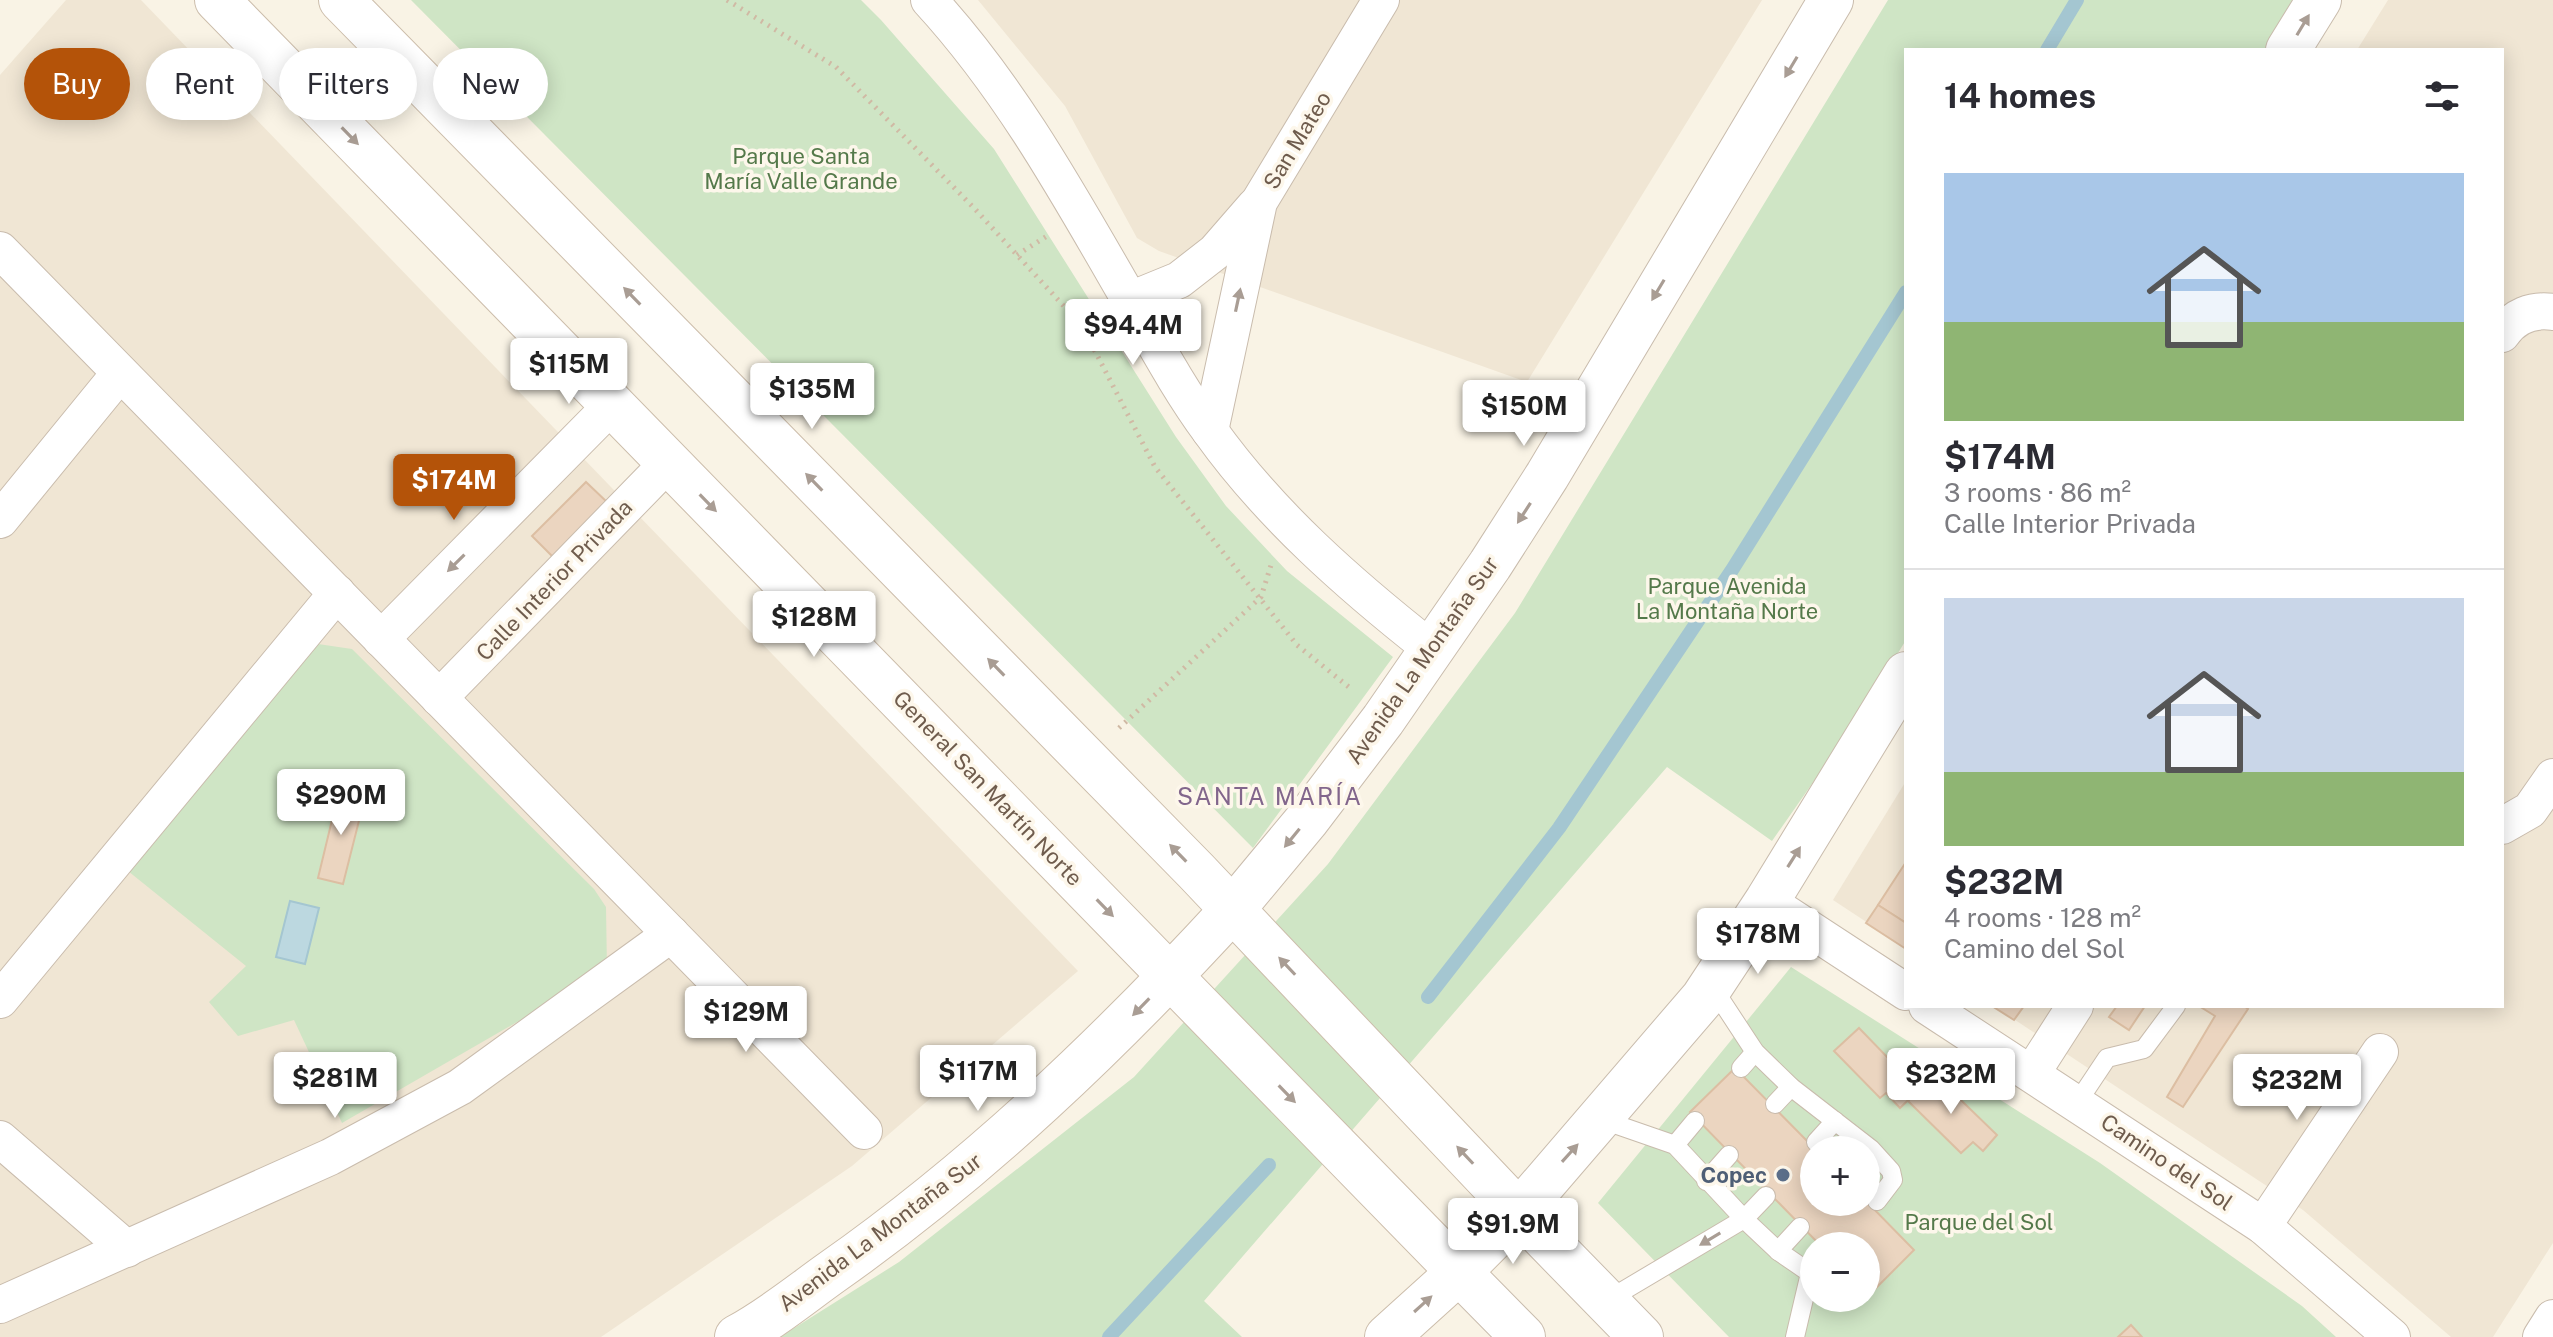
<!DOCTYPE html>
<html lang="en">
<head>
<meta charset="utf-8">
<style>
  :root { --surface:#fff; --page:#f2f2f3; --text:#2b2b33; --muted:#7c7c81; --line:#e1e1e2; --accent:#b45309 }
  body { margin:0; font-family:"Public Sans",sans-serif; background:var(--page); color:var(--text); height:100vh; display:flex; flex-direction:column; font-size:30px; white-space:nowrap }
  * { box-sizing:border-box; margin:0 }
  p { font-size:26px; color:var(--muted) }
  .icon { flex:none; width:44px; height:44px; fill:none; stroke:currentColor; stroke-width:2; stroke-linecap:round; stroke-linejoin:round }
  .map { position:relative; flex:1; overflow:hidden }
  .side { position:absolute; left:1904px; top:48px; width:600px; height:960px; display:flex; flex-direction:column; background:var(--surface); border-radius:0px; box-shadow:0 4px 20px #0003 }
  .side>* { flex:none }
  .top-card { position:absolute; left:24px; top:48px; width:760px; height:72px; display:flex; gap:16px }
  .buttons { position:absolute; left:1800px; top:1136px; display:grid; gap:16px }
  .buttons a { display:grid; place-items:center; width:80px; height:80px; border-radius:50%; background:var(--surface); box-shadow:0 4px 20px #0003; font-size:40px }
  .price { position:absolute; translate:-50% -68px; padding:0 18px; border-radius:8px; background:#fff; color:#222; font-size:26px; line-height:52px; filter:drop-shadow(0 2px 4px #0008) }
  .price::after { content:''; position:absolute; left:50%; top:48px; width:24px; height:18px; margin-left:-12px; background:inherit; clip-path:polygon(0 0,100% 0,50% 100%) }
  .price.selected { background:var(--accent); color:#fff }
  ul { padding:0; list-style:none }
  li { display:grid; align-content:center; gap:16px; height:424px; padding:0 40px }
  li+li { border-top:2px solid var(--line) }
  li span { display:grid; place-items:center; height:248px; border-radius:0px; color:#555 }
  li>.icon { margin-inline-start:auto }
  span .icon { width:144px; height:144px; fill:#fffc; stroke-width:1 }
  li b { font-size:34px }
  h2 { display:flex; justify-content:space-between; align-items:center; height:96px; padding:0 40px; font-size:34px }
  .chip { padding:0 28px; border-radius:36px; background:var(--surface); box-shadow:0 4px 20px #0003; font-size:28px; line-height:72px }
  .chip.selected { background:var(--accent); color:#fff }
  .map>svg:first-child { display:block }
  .residential { fill:#f0e6d4 }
  .green { fill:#cfe5c5; fill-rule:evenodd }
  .water { fill:#bcd8e0; stroke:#a4c6d1; stroke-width:2 }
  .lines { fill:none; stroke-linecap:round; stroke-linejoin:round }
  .stream { stroke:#a4c6d1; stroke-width:14 }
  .building { fill:#ebd5c0; stroke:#dcbea2; stroke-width:2 }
  .service-casing { stroke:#c9bcad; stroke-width:20 }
  .minor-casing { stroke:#c9bcad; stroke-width:38 }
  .tertiary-casing { stroke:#c9bcad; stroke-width:46 }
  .secondary-casing { stroke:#ccbdab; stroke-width:46 }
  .path { stroke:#d0b9a4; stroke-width:5; stroke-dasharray:2 6; stroke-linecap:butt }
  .service { stroke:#fff; stroke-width:18 }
  .minor { stroke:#fff; stroke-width:36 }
  .tertiary { stroke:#fff; stroke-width:44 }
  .secondary { stroke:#fff; stroke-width:44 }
  .oneway { fill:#a99d94 }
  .service-dot { fill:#5c6f8a; stroke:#fdf7eb; stroke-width:3 }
  .labels { text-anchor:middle; stroke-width:7; stroke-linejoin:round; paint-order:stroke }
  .street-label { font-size:22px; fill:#6f5c4d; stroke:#fdf7eb }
  .park-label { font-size:22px; fill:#54794a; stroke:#fdf7eb }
  .service-label { font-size:22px; font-weight:bold; fill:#4e5e75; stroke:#fdf7eb; text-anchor:end }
  .neighbourhood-label { font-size:24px; letter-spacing:2px; fill:#82668c; stroke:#fdf7eb }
</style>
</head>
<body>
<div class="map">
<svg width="2553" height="1337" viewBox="0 0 2553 1337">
  <rect width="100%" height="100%" fill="#f9f3e5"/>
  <g class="residential">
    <polygon points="66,0 141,0 1078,971 852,1166 601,1337 0,1337 0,75"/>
    <polygon points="978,0 1762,0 1527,382 1159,251 1137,238 1065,106"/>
    <polygon points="2388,0 2553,0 2553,1243 2493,1337 2451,1337 2303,1210 1994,1006 2502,1006 2502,50 2357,50"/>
    <polygon points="1906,781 1906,948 1833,900"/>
  </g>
  <g class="green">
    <polygon points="411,0 861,0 881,20 994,149 1176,437 1226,506 1287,571 1393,657 1253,848"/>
    <polygon points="1888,0 2297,0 2266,50 1906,50 1906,640 1858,718 1772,841 1667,767 1204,1301 1242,1337 780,1337 899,1262 1134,1077 1328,864 1515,613"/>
    <polygon points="318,644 352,649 594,889 606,907 607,970 342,1123 294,1020 238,1036 209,1002 246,966 128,871"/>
    <path d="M 1791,967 L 2100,1163 L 2302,1306 L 2336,1337 L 1729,1337 L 1598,1203 ZM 1814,1150 L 1866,1150 L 1866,1202 L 1814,1202 ZM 1814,1246 L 1866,1246 L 1866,1298 L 1814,1298 Z"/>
  </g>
  <polygon class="water" points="290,901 319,908 305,964 276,957"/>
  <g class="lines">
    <g class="stream">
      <polyline points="2047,50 2077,0"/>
      <polyline points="1428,997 1559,828 1732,570 1906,292"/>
      <polyline points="1109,1337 1269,1165"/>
    </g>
  </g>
  <g class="building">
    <polygon points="586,482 608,503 554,558 532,536"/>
    <polygon points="339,791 365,797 343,884 318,878"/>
    <polygon points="1906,862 1906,923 1878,905"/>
    <polygon points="1878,905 1906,923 1906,949 1866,923"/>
    <polygon points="1992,1006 2024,1006 2014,1020"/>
    <polygon points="2117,1006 2145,1006 2129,1030 2109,1017"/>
    <polygon points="2199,1006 2244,1006 2248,1009 2183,1107 2167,1097 2215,1016"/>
    <polygon points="1859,1028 1888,1058 1898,1050 1928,1081 1900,1108 1886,1093 1880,1098 1834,1051"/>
    <polygon points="1735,1068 1816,1150 1814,1150 1814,1202 1866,1201 1914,1250 1869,1295 1866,1292 1866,1246 1821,1246 1690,1112"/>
    <polygon points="1934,1074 1997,1135 1983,1151 1973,1142 1961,1153 1908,1101"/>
    <polygon points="2131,1325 2142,1337 2118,1337"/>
  </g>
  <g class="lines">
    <defs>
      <g id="service">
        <polyline points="1711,985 1755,1052 1791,1087 1871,1149 1891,1171 1893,1180 1877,1201"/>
        <polyline points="1741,1068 1755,1052"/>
        <polyline points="2077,1103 2107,1058 2144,1049 2176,1006"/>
        <polyline points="1775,1104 1791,1087"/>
        <polyline points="1600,1119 1675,1145 1744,1219 1766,1196"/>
        <polyline points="1816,1142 1835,1121"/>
        <polyline points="1675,1145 1695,1121"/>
        <polyline points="1706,1181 1729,1155"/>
        <polyline points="1778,1251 1800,1227"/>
        <polyline points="1606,1301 1744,1219 1778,1251 1810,1273 1795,1337"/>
      </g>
      <g id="minor">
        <path d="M 929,0 C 1010,88 1068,193 1128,297 C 1154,342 1179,389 1210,431 C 1270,515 1350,585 1430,648"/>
        <polyline points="0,250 864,1131"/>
        <polyline points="1130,300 1179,280 1215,252 1255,206"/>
        <path d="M 2502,334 C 2514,316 2532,309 2553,312"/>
        <polyline points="1210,431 1259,202 1381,0"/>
        <polyline points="0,520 120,373"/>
        <polyline points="381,639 612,405"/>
        <polyline points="439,698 668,463"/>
        <polyline points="2502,826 2530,810 2553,777"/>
        <polyline points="1767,901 1906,992"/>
        <polyline points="0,1000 337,593"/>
        <polyline points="1927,1006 2263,1226 2392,1337"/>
        <polyline points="2032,1073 2075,1006"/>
        <polyline points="0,1139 127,1249"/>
        <polyline points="2263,1226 2380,1052"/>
        <polyline points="0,1305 330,1157 460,1087 671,934"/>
        <polyline points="2541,1337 2553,1318"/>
      </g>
      <g id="tertiary">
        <polyline points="2288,50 2319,0"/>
        <polyline points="1233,909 1307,820 1383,720 1490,565 1547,476 1831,0"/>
        <polyline points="1459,1272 1523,1337"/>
        <polyline points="1641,1337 1519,1212 1703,998 1767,901 1906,674"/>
      </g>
      <g id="secondary">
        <polyline points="217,0 1459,1272"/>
        <polyline points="341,0 1196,871 1519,1212 1459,1272 1387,1337"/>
        <path d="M 737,1337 C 771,1319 801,1294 832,1272 C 980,1168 1111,1042 1233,909"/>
      </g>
    </defs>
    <use href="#service" class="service-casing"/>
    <use href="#minor" class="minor-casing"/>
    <use href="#tertiary" class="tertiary-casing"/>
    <use href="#secondary" class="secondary-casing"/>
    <g class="path">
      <polyline points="727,0 836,67 974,208 1082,326 1155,467 1297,645 1350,688"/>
      <polyline points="1017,255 1047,236"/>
      <polyline points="1119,728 1261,597 1272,562"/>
    </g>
    <use href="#service" class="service"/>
    <use href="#minor" class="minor"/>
    <use href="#tertiary" class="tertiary"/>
    <use href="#secondary" class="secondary"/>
  </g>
  <defs><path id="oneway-solid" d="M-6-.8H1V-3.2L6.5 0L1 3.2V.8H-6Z" transform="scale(2)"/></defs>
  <g class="oneway">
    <use href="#oneway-solid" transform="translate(2303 25) rotate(-59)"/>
    <use href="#oneway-solid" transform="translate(1791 67) rotate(121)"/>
    <use href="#oneway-solid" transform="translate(350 136) rotate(46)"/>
    <use href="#oneway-solid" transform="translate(1658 290) rotate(121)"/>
    <use href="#oneway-solid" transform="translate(632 296) rotate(-134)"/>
    <use href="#oneway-solid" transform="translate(1238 300) rotate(-78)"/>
    <use href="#oneway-solid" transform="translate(814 482) rotate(-134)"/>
    <use href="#oneway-solid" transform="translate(708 503) rotate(46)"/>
    <use href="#oneway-solid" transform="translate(1524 513) rotate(123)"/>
    <use href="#oneway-solid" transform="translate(456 563) rotate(135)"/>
    <use href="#oneway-solid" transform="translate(996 667) rotate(-134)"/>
    <use href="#oneway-solid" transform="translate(1292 838) rotate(129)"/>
    <use href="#oneway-solid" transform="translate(1178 853) rotate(-134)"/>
    <use href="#oneway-solid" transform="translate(1794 857) rotate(-58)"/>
    <use href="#oneway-solid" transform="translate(1105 908) rotate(46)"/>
    <use href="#oneway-solid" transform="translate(1287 966) rotate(-133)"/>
    <use href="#oneway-solid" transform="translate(1141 1007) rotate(134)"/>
    <use href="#oneway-solid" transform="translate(1287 1094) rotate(46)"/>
    <use href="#oneway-solid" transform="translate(1570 1153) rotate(-48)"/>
    <use href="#oneway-solid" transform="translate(1465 1155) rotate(-133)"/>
    <use href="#oneway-solid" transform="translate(1710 1239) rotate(149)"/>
    <use href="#oneway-solid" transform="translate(1423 1304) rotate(-42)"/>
  </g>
  <circle class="service-dot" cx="1783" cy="1175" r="8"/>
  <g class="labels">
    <g class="street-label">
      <text transform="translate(1297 140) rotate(-59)" y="8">San Mateo</text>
      <text transform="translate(554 580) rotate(-46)" y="8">Calle Interior Privada</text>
      <text transform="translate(1422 660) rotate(-55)" y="8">Avenida La Montaña Sur</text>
      <text transform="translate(988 788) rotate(46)" y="8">General San Martín Norte</text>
      <text transform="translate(2167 1162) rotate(34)" y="8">Camino del Sol</text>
      <text transform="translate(880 1232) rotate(-37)" y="8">Avenida La Montaña Sur</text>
    </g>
    <g class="park-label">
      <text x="801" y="164">Parque Santa<tspan x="801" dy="25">María Valle Grande</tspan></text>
      <text x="1727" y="594">Parque Avenida<tspan x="1727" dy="25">La Montaña Norte</tspan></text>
      <text x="1979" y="1230">Parque del Sol</text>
    </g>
    <g class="service-label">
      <text x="1767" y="1183">Copec</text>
    </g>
    <g class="neighbourhood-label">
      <text x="1270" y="805">SANTA MARÍA</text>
    </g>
  </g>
</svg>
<div class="buttons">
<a>+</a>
<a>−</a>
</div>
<b class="price" style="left:1133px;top:367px">$94.4M</b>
<b class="price" style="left:569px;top:406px">$115M</b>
<b class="price" style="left:812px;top:431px">$135M</b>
<b class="price" style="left:1524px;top:448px">$150M</b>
<b class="price selected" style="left:454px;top:522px">$174M</b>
<b class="price" style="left:814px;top:659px">$128M</b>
<b class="price" style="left:341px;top:837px">$290M</b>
<b class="price" style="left:1758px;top:976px">$178M</b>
<b class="price" style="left:746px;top:1054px">$129M</b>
<b class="price" style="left:978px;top:1113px">$117M</b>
<b class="price" style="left:1951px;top:1116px">$232M</b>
<b class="price" style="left:335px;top:1120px">$281M</b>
<b class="price" style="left:2297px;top:1122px">$232M</b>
<b class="price" style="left:1513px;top:1266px">$91.9M</b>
<div class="top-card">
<a class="chip selected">Buy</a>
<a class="chip">Rent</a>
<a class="chip">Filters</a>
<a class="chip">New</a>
</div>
<section class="side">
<h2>14 homes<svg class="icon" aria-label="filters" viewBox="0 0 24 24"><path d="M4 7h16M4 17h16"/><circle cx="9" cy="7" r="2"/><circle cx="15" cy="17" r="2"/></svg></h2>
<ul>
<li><span style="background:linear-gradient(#a9c7e8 60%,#8fb573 0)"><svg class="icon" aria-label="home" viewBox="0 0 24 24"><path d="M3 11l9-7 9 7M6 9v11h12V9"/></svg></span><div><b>$174M</b><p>3 rooms · 86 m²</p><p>Calle Interior Privada</p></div></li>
<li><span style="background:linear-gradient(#c9d6e8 70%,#8fb573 0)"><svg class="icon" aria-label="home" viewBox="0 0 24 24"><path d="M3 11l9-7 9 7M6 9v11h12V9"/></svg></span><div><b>$232M</b><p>4 rooms · 128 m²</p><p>Camino del Sol</p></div></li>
</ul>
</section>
</div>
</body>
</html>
